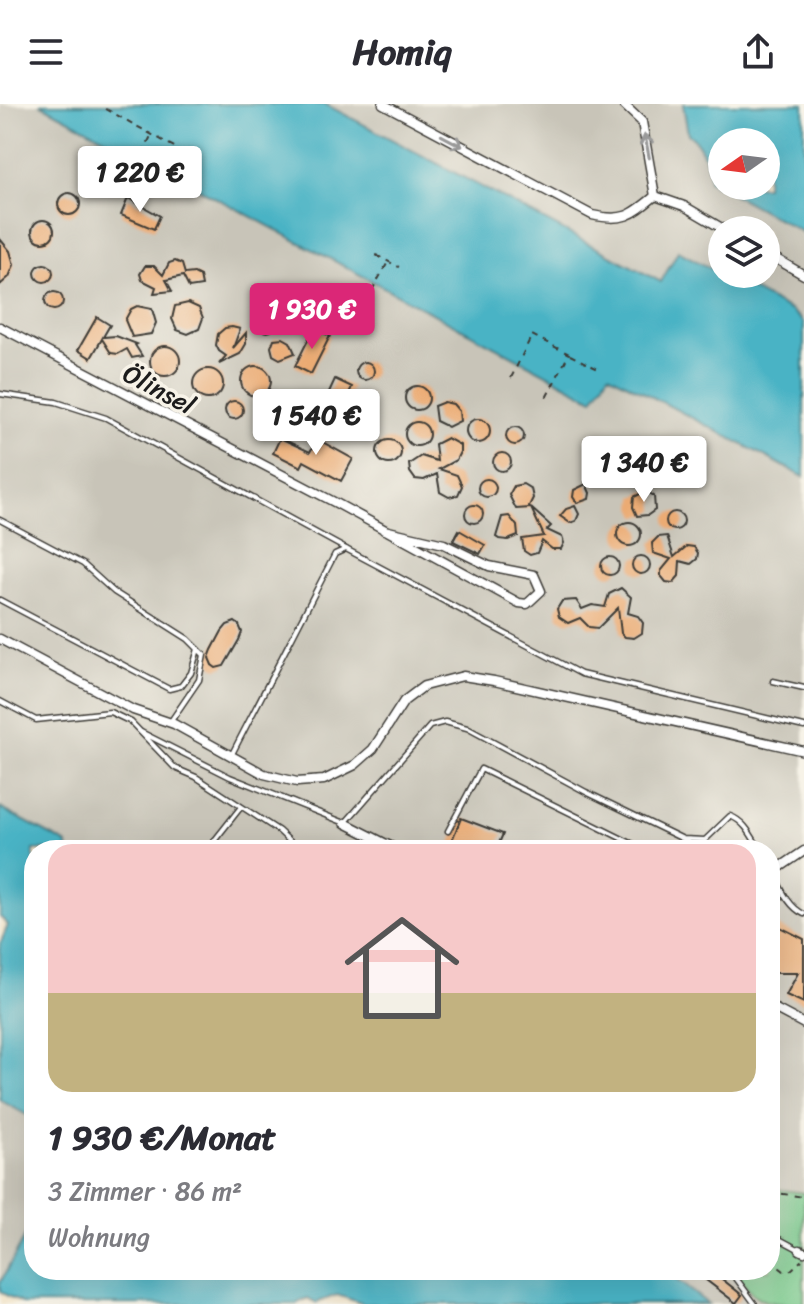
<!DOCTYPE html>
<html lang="de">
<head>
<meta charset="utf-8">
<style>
  :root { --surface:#fff; --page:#f7f7f7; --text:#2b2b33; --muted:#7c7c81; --accent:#db2777 }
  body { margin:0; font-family:Sriracha,sans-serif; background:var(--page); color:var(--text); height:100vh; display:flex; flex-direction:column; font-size:30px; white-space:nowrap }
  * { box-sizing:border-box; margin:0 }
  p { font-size:26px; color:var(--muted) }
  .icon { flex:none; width:44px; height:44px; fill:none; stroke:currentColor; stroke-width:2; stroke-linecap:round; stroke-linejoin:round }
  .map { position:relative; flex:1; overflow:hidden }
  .panel { position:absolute; left:24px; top:736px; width:756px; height:440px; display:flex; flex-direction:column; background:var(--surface); border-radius:32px; box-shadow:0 8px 32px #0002 }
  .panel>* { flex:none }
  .needle { width:52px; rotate:256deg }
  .buttons { position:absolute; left:708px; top:24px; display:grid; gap:16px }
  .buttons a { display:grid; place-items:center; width:72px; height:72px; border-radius:50%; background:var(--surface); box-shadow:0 8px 32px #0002; font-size:40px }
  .price { position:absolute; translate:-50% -68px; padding:0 18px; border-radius:8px; background:#fff; color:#222; font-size:26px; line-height:52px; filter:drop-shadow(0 2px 4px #0008) }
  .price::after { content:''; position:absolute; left:50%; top:48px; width:24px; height:18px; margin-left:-12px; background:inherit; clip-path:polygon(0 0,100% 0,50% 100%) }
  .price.on { background:var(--accent); color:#fff }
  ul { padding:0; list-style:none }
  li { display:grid; align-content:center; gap:16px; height:424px; padding:0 24px }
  li span { display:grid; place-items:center; height:248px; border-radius:24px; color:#555 }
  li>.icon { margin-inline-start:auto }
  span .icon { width:144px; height:144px; fill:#fffc; stroke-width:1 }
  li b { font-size:34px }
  header { display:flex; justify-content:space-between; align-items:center; height:104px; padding:0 24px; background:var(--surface); font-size:36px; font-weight:800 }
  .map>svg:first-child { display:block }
  .industrial { fill:#c8c4b8; fill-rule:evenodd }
  .green { fill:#75c789; stroke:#487252; stroke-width:2 }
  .water { fill:#48b3c5; stroke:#326870; stroke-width:2; fill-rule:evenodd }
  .building { fill:#ebab73 }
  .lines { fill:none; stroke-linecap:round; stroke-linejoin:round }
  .service-casing { stroke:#3c3a36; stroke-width:7 }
  .minor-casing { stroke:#3c3a36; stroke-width:11 }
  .path { stroke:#3c3a36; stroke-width:2; stroke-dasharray:6 6; stroke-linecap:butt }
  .service { stroke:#fff; stroke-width:4 }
  .minor { stroke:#fff; stroke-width:8 }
  .oneway { stroke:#999 }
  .labels { text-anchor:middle; stroke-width:7; stroke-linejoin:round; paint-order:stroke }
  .street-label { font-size:26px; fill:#1c1c1c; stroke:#f7f3e8 }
</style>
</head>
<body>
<header><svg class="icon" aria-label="menu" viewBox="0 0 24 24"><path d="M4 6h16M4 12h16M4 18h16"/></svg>Homiq<svg class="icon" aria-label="share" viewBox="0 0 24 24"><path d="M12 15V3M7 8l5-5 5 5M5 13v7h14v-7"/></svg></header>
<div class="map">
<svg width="804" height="1200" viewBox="0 0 804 1200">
  <rect width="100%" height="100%" fill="#f7f3e8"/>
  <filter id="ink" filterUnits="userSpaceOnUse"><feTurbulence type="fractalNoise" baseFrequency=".0125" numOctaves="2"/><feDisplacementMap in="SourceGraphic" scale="16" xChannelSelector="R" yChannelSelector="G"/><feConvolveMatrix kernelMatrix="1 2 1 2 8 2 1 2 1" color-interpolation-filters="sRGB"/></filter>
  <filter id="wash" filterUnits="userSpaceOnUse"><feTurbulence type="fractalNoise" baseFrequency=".006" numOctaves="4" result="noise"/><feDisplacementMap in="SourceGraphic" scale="32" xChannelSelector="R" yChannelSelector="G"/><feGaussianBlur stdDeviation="1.8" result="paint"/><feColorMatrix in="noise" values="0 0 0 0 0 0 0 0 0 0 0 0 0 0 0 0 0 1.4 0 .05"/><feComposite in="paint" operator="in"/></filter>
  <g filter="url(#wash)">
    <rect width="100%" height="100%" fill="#f2e5cc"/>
    <g class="industrial">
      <polygon points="0,0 40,0 593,295 608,270 804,373 804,1200 708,1200 673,1173 659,1166 770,1166 770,746 69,746 65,739 0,704"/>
      <path d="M 325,0 L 683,0 L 688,30 L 698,37 L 710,71 L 709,77 L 804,129 L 804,219 L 792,207 L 678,147 L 662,178 ZM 722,126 L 766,126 L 766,170 L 722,170 Z"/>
      <polygon points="0,996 34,1015 34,1116 0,1179"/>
    </g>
    <path class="green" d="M 770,1084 L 804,1089 L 804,1200 C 763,1200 757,1200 733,1166 L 770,1166 Z"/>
    <g class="water">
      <polygon points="40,0 325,0 661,178 678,147 792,207 804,219 804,373 609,270 593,295"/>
      <path d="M 683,0 L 804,0 L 804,129 L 709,77 C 710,61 701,39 688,30 ZM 766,38 L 766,82 L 722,82 L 722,38 Z"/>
      <polygon points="0,704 66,739 69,746 34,746 34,1015 0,996 0,840 8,821 0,813"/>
      <polygon points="34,1116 34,1166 659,1166 673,1173 708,1200 364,1200 337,1191 316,1199 308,1194 296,1200 23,1200 0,1188 0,1179"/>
    </g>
    <g id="blocks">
      <g class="building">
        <circle cx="69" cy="100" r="11"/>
        <polygon points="128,94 160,112 154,125 121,111"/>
        <circle cx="43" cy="127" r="11"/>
        <polygon points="0,135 10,147 14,161 9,173 0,181"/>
        <polygon points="175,157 182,160 185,170 194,169 200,172 202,182 189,184 183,172 166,176 172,187 154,189 156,183 142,176 140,170 145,162 154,162 163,171 169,159"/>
        <circle cx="44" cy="169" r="9"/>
        <circle cx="54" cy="197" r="9"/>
        <polygon points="188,199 199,204 203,214 199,225 188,230 177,226 172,215 175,202"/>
        <polygon points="137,202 152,205 156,219 151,230 132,233 125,216 131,205"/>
        <circle cx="267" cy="219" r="9"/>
        <polygon points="97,213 110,221 103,233 116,232 137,240 135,241 142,252 132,254 127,245 118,250 111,249 102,235 91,254 78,246"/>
        <polygon points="232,223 240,225 233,244 246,229 246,240 240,250 219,260 226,252 219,247 216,241 218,230 225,224"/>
        <polygon points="314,224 330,232 311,270 295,262"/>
        <polygon points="283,234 290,238 295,249 280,255 273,251 271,243 274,235"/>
        <circle cx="165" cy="257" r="15"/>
        <circle cx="365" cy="267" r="9"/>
        <circle cx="256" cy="277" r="15"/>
        <circle cx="208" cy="280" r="15"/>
        <polygon points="335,275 352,283 340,309 323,301"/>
        <circle cx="417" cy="294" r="12"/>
        <circle cx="234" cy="306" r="9"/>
        <polygon points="444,298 453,300 459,307 460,317 448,323 436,317 434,302"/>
        <circle cx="478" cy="327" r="12"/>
        <circle cx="417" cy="330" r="12"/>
        <circle cx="515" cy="332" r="9"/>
        <polygon points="280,334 310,348 317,335 353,355 341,377 304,357 301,363 273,349"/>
        <polygon points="447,334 460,341 460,348 456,356 439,365 457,371 462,382 458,391 449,393 440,388 437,370 424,376 415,375 410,368 409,360 421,352 437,357 435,340"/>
        <circle cx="389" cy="348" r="12"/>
        <circle cx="502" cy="358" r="9"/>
        <circle cx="487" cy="384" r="9"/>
        <polygon points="523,380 531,385 533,394 529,402 530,404 516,405 509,391 514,382"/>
        <polygon points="586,380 590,389 589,395 577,399 573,393 574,386"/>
        <polygon points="646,387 654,392 655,406 648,411 637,412 633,403 634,393"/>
        <circle cx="474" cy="410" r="9"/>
        <polygon points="575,402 579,410 576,417 570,419 560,412 566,405"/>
        <polygon points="531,404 551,422 547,426 562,433 564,439 561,445 552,445 542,437 537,449 530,451 524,447 522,435 544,432"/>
        <circle cx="675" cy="417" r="9"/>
        <polygon points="509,412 517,422 518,432 508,436 499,435 496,433 502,413"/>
        <circle cx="629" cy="430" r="12"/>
        <polygon points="459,426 485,441 480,450 453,437"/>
        <polygon points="667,432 674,453 687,442 694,443 698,449 697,455 691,460 680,457 679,472 673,479 666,478 661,472 661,467 671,455 653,449 652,439 658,433"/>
        <circle cx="641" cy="461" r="9"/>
        <circle cx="610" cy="462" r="9"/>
        <polygon points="621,484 631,493 628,509 638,512 643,519 642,529 634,534 625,533 621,529 618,504 598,524 589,523 580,514 568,519 559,513 557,505 562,497 576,496 582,505 592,501 605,503 609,490"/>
        <polygon points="235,518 239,521 242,528 239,536 224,562 216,564 212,561 209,554 212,546 222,527 227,521"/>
        <polygon points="461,714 503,730 496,746 448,746"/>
        <polygon points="770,818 804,835 804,899 786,891 798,869 770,869"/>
        <polygon points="693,1166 720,1166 717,1171 742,1191 736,1199"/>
      </g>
    </g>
  </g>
  <g filter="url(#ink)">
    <use href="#blocks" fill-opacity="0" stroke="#3c3a36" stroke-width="2"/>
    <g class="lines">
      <defs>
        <g id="service">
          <polyline points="0,290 56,298 106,314 346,445 335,450 232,650"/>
          <polyline points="0,416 83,460 114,488 188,535 204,551 199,576 171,617"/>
          <polyline points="346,445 581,570 804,623"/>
          <polyline points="0,496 169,585 181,582 191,569 198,545"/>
          <polyline points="773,577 804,584"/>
          <polyline points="0,597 36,616 110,608 131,618 175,664 196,673 279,727 299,746"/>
          <path d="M 141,628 L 230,673 L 345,719 L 430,622 L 445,618 L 467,624 L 586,688 L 683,735 L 705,736 L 730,712 C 745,717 752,733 760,746"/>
          <polyline points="448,727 481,665 645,746"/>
          <polyline points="207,746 241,703"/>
          <path d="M 770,763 C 779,778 786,802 804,810"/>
          <polyline points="770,1130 800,1146"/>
          <polyline points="730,1166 755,1200"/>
        </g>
        <g id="minor">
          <path d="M 383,0 L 592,111 C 623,118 631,112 655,92"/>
          <polyline points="623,0 642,18 655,92"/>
          <polyline points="655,92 684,102 725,126"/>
          <polyline points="766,149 804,171"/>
          <polyline points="0,223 336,399 519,499 527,500 541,487 534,471 489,462 444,440 384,426"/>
          <polyline points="0,535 133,606 174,620 264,670 297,678 324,676 355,661 373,645 404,597 424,582 463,572 494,577 804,647"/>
          <polyline points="345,719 398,746"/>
          <polyline points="770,770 804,747"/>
          <polyline points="770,902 804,920"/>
          <polyline points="800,1146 804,1148"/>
        </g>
      </defs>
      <use href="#service" class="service-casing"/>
      <use href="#minor" class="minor-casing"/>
      <g class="path">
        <polyline points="106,5 176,44"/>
        <polyline points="132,71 151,32"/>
        <polyline points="376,151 399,163"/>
        <polyline points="366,197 388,158"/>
        <polyline points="570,251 602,267"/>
        <polyline points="511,274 532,231 569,250 545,296"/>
        <polyline points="770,1088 804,1093"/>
        <polyline points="770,1156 784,1167 790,1167 802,1156"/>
      </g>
      <use href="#service" class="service"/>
      <use href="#minor" class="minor"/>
    </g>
    <defs><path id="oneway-shaft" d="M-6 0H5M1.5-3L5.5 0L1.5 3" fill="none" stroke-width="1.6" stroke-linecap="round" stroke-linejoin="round" transform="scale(2)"/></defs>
    <g class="oneway">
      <use href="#oneway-shaft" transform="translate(452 37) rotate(28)"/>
      <use href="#oneway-shaft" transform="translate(647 42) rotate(-101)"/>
    </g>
  </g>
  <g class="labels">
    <g class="street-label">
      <text transform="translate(159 285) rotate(28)" y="9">Ölinsel</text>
    </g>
  </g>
</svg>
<div class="buttons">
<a><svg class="needle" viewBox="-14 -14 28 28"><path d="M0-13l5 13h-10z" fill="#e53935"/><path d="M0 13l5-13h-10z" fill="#7c7c81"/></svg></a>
<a><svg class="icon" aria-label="layers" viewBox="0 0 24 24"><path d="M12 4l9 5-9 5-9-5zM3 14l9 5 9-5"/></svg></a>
</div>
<b class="price" style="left:140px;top:110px">1 220 €</b>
<b class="price on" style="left:312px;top:247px">1 930 €</b>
<b class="price" style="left:316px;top:353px">1 540 €</b>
<b class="price" style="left:644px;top:400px">1 340 €</b>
<section class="panel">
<ul>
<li><span style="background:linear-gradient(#f6c9c9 60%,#c2b280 0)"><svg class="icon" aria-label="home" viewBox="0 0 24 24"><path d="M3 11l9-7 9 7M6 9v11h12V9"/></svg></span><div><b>1 930 €/Monat</b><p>3 Zimmer · 86 m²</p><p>Wohnung</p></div></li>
</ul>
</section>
</div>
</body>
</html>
